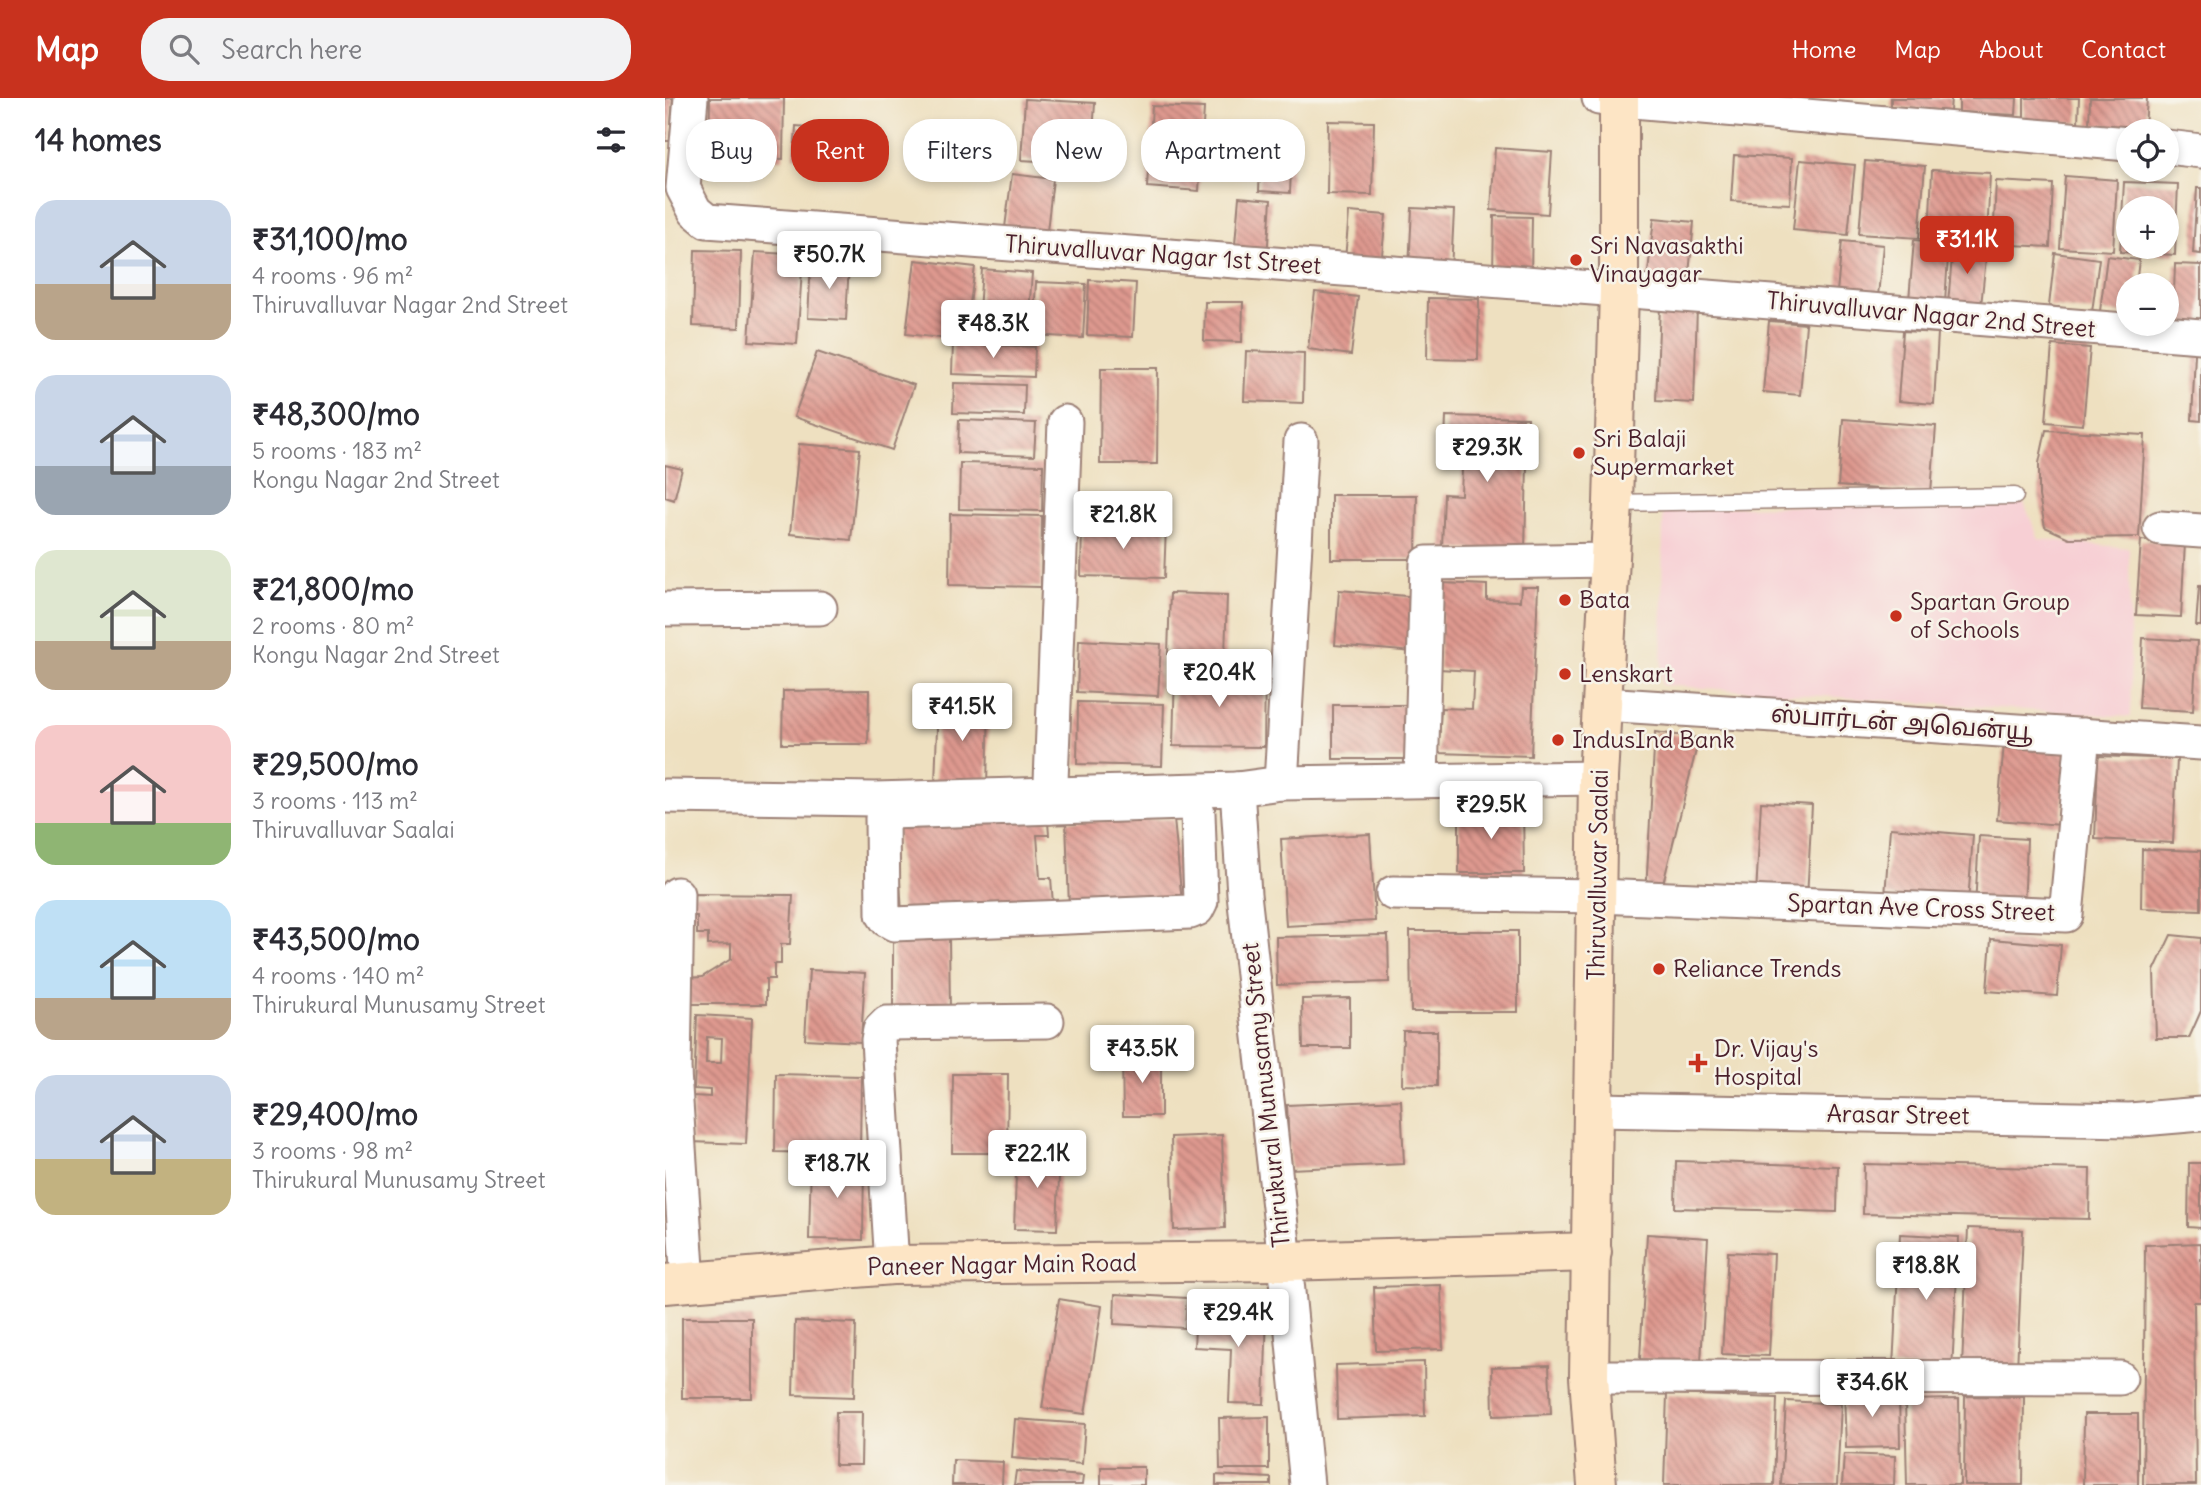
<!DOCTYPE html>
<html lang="en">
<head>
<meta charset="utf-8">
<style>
  :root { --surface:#fff; --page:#f2f2f3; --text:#2b2b33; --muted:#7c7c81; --accent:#c8321e }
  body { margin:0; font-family:Delius,"Noto Sans Tamil",sans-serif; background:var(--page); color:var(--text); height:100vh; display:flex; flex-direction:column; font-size:26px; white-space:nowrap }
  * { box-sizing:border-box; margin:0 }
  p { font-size:23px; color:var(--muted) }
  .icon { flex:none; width:38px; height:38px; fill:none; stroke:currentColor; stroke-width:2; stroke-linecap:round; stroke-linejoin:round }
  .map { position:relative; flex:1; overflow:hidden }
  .details { display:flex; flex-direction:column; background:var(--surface); width:665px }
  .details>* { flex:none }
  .banner { position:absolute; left:21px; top:21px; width:665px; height:63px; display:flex; gap:14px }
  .buttons { position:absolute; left:1451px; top:21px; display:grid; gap:14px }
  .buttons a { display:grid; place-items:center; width:63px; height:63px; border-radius:50%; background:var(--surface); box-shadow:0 4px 10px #0003; font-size:35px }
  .price { position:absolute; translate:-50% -60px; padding:0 16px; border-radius:7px; background:#fff; color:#222; font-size:23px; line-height:46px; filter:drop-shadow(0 2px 4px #0008) }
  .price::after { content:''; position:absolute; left:50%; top:42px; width:21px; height:16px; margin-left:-10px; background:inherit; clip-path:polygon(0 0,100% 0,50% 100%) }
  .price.on { background:var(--accent); color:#fff }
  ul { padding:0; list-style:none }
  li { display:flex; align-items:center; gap:21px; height:175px; padding:0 35px }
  li span { display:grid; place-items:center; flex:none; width:196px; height:140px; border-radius:21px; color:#555 }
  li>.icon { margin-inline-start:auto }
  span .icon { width:84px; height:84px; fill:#fffc; stroke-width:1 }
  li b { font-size:30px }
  h2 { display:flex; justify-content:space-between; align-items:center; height:84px; padding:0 35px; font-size:30px }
  .tag { padding:0 24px; border-radius:28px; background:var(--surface); box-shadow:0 4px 10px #0003; font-size:24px; line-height:63px }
  .tag.on { background:var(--accent); color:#fff }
  header { display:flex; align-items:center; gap:42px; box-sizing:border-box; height:98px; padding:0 35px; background:var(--accent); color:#fff }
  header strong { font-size:33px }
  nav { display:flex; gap:38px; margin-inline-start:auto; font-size:24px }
  .search { width:490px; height:63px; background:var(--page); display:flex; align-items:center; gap:18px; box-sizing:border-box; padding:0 24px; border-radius:28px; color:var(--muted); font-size:26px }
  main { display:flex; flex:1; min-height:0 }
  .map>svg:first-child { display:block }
  .built { fill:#f7cfd4 }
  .building { fill:url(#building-back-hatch); fill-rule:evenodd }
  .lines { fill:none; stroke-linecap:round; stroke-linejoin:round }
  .lane-casing { stroke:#9c8076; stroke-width:19 }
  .street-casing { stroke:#9c8076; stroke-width:37 }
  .secondary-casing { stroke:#9c8076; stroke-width:42 }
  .lane { stroke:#fff; stroke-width:16 }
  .street { stroke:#fff; stroke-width:33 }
  .secondary { stroke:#fde5c5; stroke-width:38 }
  .poi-dot { fill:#c8321e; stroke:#f7f3e8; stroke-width:2.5 }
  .labels { text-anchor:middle; stroke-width:5; stroke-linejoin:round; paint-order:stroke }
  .poi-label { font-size:24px; fill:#4a1f2b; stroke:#f7f3e8; text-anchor:start }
  .street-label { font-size:24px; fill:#4a1f2b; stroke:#f7f3e8 }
</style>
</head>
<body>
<header>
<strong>Map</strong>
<div class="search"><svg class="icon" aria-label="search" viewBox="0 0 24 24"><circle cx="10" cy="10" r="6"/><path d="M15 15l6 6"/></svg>Search here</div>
<nav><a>Home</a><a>Map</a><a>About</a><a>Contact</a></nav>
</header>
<main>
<section class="details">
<h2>14 homes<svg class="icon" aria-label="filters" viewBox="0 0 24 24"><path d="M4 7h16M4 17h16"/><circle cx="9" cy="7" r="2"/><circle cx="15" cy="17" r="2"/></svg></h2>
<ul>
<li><span style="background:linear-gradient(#c9d6e8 60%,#b9a48a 0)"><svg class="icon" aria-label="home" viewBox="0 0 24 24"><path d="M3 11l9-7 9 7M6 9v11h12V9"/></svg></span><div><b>₹31,100/mo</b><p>4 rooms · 96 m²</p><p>Thiruvalluvar Nagar 2nd Street</p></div></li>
<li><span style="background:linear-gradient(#c9d6e8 65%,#9aa5b1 0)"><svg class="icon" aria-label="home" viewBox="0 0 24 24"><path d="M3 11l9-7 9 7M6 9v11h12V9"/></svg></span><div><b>₹48,300/mo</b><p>5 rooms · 183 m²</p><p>Kongu Nagar 2nd Street</p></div></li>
<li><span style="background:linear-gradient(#dfe7d0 65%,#b9a48a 0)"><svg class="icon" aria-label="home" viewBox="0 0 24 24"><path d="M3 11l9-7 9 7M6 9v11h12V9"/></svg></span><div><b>₹21,800/mo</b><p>2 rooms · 80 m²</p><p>Kongu Nagar 2nd Street</p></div></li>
<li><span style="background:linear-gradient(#f6c9c9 70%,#8fb573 0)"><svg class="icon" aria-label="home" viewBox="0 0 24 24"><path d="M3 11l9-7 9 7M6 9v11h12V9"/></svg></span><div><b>₹29,500/mo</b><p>3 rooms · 113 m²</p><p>Thiruvalluvar Saalai</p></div></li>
<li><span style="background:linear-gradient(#bfe0f5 70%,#b9a48a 0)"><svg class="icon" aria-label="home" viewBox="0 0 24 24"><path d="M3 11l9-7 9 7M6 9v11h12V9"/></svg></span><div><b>₹43,500/mo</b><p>4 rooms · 140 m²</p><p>Thirukural Munusamy Street</p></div></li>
<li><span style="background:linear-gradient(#c9d6e8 60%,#c2b280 0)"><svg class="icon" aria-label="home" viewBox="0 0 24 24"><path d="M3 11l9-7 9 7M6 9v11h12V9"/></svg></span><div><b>₹29,400/mo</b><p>3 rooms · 98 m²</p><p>Thirukural Munusamy Street</p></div></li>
</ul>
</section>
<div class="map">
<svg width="1536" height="1387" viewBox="0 0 1536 1387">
  <defs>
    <pattern id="building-back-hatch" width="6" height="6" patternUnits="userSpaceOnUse" patternTransform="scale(1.75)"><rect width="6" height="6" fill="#de998f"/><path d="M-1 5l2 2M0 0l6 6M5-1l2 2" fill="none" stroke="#b67c75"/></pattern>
  </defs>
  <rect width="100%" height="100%" fill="#f7f3e8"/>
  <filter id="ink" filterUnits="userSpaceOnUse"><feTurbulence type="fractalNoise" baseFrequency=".0143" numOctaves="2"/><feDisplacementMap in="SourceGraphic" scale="14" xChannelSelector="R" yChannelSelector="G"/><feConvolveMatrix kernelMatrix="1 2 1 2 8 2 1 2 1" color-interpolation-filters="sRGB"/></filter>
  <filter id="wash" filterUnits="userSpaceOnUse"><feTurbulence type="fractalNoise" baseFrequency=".00686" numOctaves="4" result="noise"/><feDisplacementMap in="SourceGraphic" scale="28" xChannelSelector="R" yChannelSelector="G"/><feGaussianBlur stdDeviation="1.57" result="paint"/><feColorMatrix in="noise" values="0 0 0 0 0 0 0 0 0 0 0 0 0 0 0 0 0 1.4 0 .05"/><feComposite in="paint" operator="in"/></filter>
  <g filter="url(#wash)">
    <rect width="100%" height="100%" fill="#eee0c0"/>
    <polygon class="built" points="1359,405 1374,441 1464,450 1466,619 996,587 998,410"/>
    <g id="blocks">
      <g class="building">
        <polygon points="0,0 8,0 5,43 0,43"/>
        <polygon points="45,0 119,0 118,61 44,59"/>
        <polygon points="1226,0 1286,0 1285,13 1226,9"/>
        <polygon points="1294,0 1352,0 1351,17 1294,14"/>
        <polygon points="1359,0 1414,0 1413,25 1359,23"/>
        <polygon points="1425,0 1482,0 1480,30 1424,27"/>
        <polygon points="360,1 430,5 426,66 356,62"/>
        <polygon points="487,8 539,10 534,93 482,89"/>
        <polygon points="663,23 709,24 707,97 662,96"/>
        <polygon points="131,28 166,31 164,60 129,58"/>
        <polygon points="596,48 627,50 625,95 594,93"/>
        <polygon points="830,50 887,54 883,116 826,112"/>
        <polygon points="1069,57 1127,60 1125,106 1066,103"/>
        <polygon points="1135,62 1190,67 1183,137 1128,132"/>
        <polygon points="1200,63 1260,68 1254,140 1194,136"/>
        <polygon points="1267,72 1325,75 1322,142 1264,140"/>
        <polygon points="347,76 388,81 381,142 339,137"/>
        <polygon points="1400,78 1452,82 1448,153 1395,150"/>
        <polygon points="1331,83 1388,86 1385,149 1328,146"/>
        <path d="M 1459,84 L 1513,86 L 1510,157 L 1455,154 ZM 1463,110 L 1502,110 L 1502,149 L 1463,149 Z"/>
        <polygon points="1532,90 1536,90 1536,156 1528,155"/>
        <polygon points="574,99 606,102 602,160 569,158"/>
        <polygon points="747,110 789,112 786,173 744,170"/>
        <polygon points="684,114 721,117 716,166 680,162"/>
        <polygon points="829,118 867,119 866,178 828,177"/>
        <polygon points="989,120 1029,124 1023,187 982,183"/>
        <polygon points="1249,142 1284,145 1280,204 1244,202"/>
        <polygon points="1177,143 1218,147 1213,198 1172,194"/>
        <polygon points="1288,147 1322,150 1316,208 1283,206"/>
        <polygon points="30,152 76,153 74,230 28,228"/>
        <polygon points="90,154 138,157 132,246 84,243"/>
        <polygon points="1390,155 1434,161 1427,214 1384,208"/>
        <polygon points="1442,158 1474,162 1471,187 1463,187 1463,216 1435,213"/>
        <polygon points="250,162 310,169 300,243 241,236"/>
        <polygon points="146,164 184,165 181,222 143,220"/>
        <polygon points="1510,166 1536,167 1536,225 1508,224"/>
        <polygon points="317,171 367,175 362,243 312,240"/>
        <polygon points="424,182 471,185 468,239 422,237"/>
        <polygon points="371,184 421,186 418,240 368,237"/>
        <polygon points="650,194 693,199 686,257 643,251"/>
        <polygon points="763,200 814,201 813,262 762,261"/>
        <polygon points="540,204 578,204 577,244 539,243"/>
        <polygon points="995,208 1032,209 1029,305 991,303"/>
        <polygon points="1104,223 1141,226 1135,297 1098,294"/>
        <polygon points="1238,233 1273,235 1269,306 1233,303"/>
        <polygon points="288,245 370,249 369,279 287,276"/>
        <polygon points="1387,247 1425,250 1418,327 1381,324"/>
        <polygon points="581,253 639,255 638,305 579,303"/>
        <polygon points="152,254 249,287 227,352 129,319"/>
        <polygon points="1530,255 1536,255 1536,323 1527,322"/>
        <polygon points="436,270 493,270 492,366 435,366"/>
        <polygon points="289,285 360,287 359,317 288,315"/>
        <polygon points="781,318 863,320 860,453 777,451 779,396 796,397 797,371 779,370"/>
        <polygon points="1178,321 1271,328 1266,395 1173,388"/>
        <polygon points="294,322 371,325 369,358 293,355"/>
        <polygon points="1381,332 1480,337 1474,439 1404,440 1380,429 1374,398 1374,365"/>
        <polygon points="134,346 195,351 186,442 125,436"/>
        <polygon points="295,365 378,367 377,413 294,411"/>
        <polygon points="0,367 17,371 9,402 0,399"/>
        <polygon points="666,397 752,397 751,461 666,461"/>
        <polygon points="285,416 377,418 376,489 284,487"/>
        <polygon points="417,426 501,429 499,480 416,478"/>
        <polygon points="1476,442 1520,445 1516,519 1471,517"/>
        <polygon points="777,485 822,487 822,502 855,503 856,489 873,489 866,658 773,655 776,610 807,611 809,573 774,571"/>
        <polygon points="1534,488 1536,488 1536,528 1531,528"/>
        <polygon points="674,492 752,499 748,554 670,547"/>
        <polygon points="505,495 562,497 560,558 503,556"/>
        <polygon points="1478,540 1532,543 1528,613 1474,610"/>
        <polygon points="414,542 496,546 493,598 412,594"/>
        <polygon points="510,572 600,574 599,649 508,648"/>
        <polygon points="204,592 203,646 117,646 118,593"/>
        <polygon points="273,602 324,604 322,688 270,687"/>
        <polygon points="413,604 499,606 497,668 412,666"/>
        <rect x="668" y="607" width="78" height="54"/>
        <polygon points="990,634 1034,640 996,794 981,793"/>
        <polygon points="1339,646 1403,651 1396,727 1332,722"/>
        <polygon points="1433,658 1512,661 1508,745 1430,741"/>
        <polygon points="1096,704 1147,707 1142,800 1091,797"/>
        <polygon points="794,711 858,711 859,775 794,775"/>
        <polygon points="382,712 384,737 372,737 375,780 386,780 388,806 237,815 231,721"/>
        <polygon points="509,721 517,805 404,809 401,723"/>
        <polygon points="1225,730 1308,737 1303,805 1220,798"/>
        <polygon points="705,736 710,823 621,828 616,741"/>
        <polygon points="1314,738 1362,741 1359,812 1310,809"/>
        <polygon points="1477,751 1536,753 1536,812 1476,810"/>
        <polygon points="23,796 128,797 125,846 116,846 116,866 109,866 109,881 101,881 101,906 23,906 23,880 37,879 66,861 66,846 43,847 43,836 32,836 32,818 24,818"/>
        <polygon points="745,833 853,833 853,914 746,914"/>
        <polygon points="723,837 724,884 612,887 611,839"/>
        <polygon points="1506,837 1536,840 1536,913 1524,940 1491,940 1489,873"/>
        <polygon points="228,840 284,840 285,913 228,913"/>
        <polygon points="1326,841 1396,847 1392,898 1322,893"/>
        <polygon points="144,872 200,875 196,944 140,941"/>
        <polygon points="685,900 685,950 638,950 637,901"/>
        <path d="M 32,917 L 87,920 L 81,1046 L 26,1044 L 28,998 L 45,999 L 45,992 L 29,991 ZM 42,939 L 57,940 L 56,965 L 41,965 Z"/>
        <polygon points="738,933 772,933 772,988 737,987"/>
        <polygon points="457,957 496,957 496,1018 458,1018"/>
        <polygon points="111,976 196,978 195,1056 110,1054"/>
        <polygon points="288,976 343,976 342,1055 287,1055"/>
        <polygon points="736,1002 739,1066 625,1071 622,1007"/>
        <polygon points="557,1037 560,1130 509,1132 506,1039"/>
        <polygon points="352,1051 395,1053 392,1132 349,1131"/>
        <polygon points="146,1062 199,1063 198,1142 144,1141"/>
        <polygon points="1011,1063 1173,1068 1172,1114 1010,1110"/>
        <polygon points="1524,1065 1536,1065 1536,1130 1523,1129"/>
        <polygon points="1199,1066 1425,1071 1424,1121 1198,1116"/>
        <polygon points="1303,1130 1358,1132 1352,1272 1297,1269"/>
        <polygon points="982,1136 1043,1140 1036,1264 975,1261"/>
        <polygon points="1235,1136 1294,1139 1287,1272 1228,1269"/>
        <polygon points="1536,1145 1536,1204 1529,1204 1531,1387 1478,1387 1480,1147"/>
        <polygon points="1063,1154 1109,1156 1104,1258 1057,1256"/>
        <polygon points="776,1187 778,1251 711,1253 709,1189"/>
        <polygon points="450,1196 522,1200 520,1230 449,1226"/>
        <polygon points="394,1201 437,1208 420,1316 377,1310"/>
        <polygon points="531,1212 602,1214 599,1306 564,1305 566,1251 529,1249"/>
        <rect x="17" y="1220" width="70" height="80"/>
        <polygon points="130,1223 191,1225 189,1299 128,1297"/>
        <polygon points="759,1264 760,1318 672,1321 671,1267"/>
        <polygon points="884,1267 886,1316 828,1318 827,1269"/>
        <polygon points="1234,1291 1235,1349 1181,1350 1179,1293"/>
        <polygon points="1002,1296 1112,1300 1109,1387 999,1387"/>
        <polygon points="1300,1298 1359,1299 1358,1387 1299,1387"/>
        <polygon points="1294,1301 1295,1387 1242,1387 1240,1302"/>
        <polygon points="1121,1303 1176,1306 1172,1387 1116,1387"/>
        <polygon points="171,1314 197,1314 196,1367 170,1367"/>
        <polygon points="1419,1316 1473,1316 1473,1387 1418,1387"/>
        <polygon points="604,1319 604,1371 555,1371 554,1320"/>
        <polygon points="350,1321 420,1326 417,1366 347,1360"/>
        <polygon points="1179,1356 1230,1358 1229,1387 1177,1387"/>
        <polygon points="288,1362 338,1364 337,1387 287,1387"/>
        <rect x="436" y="1369" width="43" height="18"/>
        <polygon points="351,1373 418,1378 417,1387 349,1387"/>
        <polygon points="551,1377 606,1380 606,1387 551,1387"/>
      </g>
    </g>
  </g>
  <g filter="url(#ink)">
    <use href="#blocks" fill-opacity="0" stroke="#9c8076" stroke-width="2"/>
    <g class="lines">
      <defs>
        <polyline id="lane" points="948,405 1350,398"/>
        <g id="street">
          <polyline points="26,0 18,90 30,113 42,123 954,192 1536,238"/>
          <polyline points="934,0 1463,46"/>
          <polyline points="1502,49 1536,53"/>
          <polyline points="1495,430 1536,433"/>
          <polyline points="0,511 155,510"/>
          <polyline points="938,606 1536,645"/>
          <polyline points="756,682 762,465 944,462"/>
          <polyline points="616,685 636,343"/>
          <polyline points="572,691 579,796 620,1163 642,1387"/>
          <polyline points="0,698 210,701 572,691 616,685 933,680"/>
          <polygon points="521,705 529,708 533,715 536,803 532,811 525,814 229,826 222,822 218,816 217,720 224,714"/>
          <polyline points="385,709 400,324"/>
          <polyline points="728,795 932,798 1401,817 1418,637"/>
          <polyline points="0,974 9,974 12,796"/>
          <polyline points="9,974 23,1185"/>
          <polyline points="930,1012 1465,1022 1536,1016"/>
          <polyline points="227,1167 213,942 215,932 222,925 382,923"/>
          <polyline points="924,1279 1455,1280"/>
        </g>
        <g id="secondary">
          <polyline points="0,1186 227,1167 620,1163 927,1154"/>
          <polyline points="932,1387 924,1279 933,680 948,405 954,192 954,0"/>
        </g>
      </defs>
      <use href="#lane" class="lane-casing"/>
      <use href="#street" class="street-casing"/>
      <use href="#secondary" class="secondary-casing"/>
      <use href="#lane" class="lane"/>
      <use href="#street" class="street"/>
      <use href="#secondary" class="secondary"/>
    </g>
  </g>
  <g class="poi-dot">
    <circle cx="911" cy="162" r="7"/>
    <circle cx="914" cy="355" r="7"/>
    <circle cx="900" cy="502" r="7"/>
    <circle cx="1231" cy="518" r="7"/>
    <circle cx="900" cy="576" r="7"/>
    <circle cx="893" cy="642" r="7"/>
    <circle cx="994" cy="871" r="7"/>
    <path d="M1029.5 954.5h7v7h7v7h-7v7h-7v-7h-7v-7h7z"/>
  </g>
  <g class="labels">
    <g class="poi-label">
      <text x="925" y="156">Sri Navasakthi<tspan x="925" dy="28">Vinayagar</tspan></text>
      <text x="928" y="349">Sri Balaji<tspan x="928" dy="28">Supermarket</tspan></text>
      <text x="914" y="510">Bata</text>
      <text x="1245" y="512">Spartan Group<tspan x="1245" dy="28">of Schools</tspan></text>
      <text x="914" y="584">Lenskart</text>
      <text x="907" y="650">IndusInd Bank</text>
      <text x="1008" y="879">Reliance Trends</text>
      <text x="1049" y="959">Dr. Vijay's<tspan x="1049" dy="28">Hospital</tspan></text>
    </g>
    <g class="street-label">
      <text transform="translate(498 157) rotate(4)" y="8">Thiruvalluvar Nagar 1st Street</text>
      <text transform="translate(1266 217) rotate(5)" y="8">Thiruvalluvar Nagar 2nd Street</text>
      <text transform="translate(1237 625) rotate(4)" y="8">ஸ்பார்டன் அவென்யூ</text>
      <text transform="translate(933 777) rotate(-89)" y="8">Thiruvalluvar Saalai</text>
      <text transform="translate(1256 810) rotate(2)" y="8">Spartan Ave Cross Street</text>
      <text transform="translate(601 997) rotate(-96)" y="8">Thirukural Munusamy Street</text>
      <text transform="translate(1233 1017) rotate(1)" y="8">Arasar Street</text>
      <text transform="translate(337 1167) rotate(-1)" y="8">Paneer Nagar Main Road</text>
    </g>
  </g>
</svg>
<div class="buttons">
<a><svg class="icon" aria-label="locate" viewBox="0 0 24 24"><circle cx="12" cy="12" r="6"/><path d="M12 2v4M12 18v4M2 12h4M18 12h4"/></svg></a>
<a>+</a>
<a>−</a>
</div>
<b class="price on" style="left:1302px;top:178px">₹31.1K</b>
<b class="price" style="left:164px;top:193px">₹50.7K</b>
<b class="price" style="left:328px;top:262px">₹48.3K</b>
<b class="price" style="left:822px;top:386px">₹29.3K</b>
<b class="price" style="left:458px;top:453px">₹21.8K</b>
<b class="price" style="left:554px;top:611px">₹20.4K</b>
<b class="price" style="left:297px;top:645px">₹41.5K</b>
<b class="price" style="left:826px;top:743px">₹29.5K</b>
<b class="price" style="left:477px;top:987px">₹43.5K</b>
<b class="price" style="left:372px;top:1092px">₹22.1K</b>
<b class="price" style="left:172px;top:1102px">₹18.7K</b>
<b class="price" style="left:1261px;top:1204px">₹18.8K</b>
<b class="price" style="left:573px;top:1251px">₹29.4K</b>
<b class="price" style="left:1207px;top:1321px">₹34.6K</b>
<div class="banner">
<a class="tag">Buy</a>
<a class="tag on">Rent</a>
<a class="tag">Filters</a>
<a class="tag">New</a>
<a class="tag">Apartment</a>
</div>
</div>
</main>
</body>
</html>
